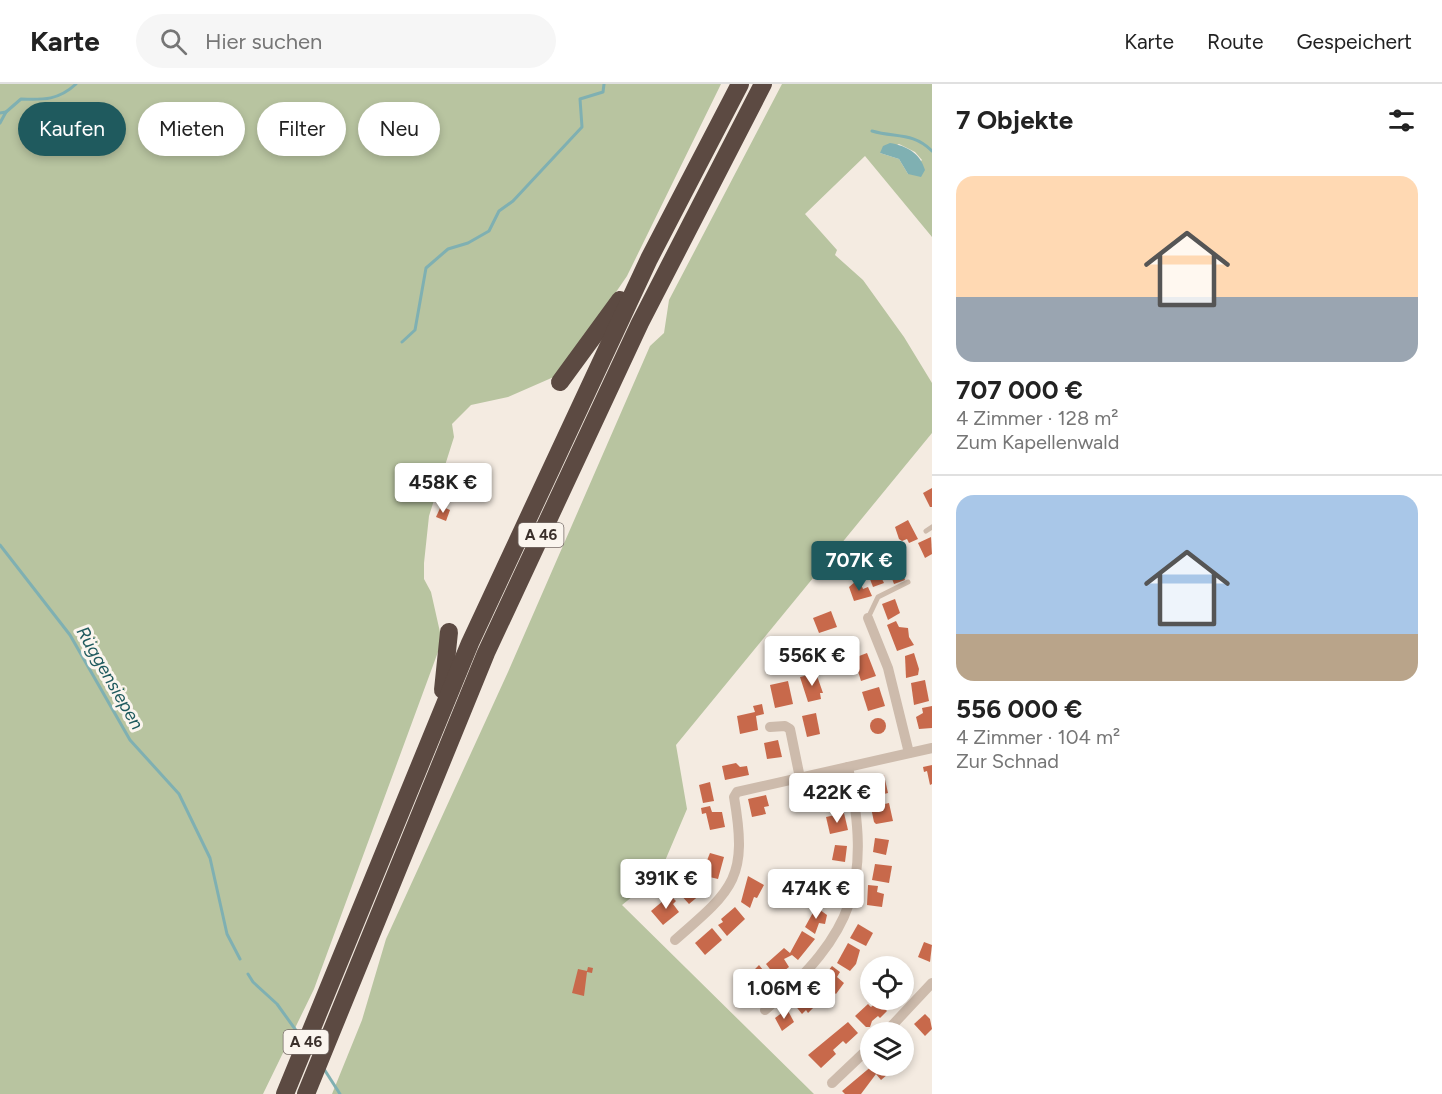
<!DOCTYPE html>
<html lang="de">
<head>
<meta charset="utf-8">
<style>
  :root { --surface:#fff; --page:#f6f6f6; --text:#222; --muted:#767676; --line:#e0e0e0; --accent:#1f5a5e }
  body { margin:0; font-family:Figtree,sans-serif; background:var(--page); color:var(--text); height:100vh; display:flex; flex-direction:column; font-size:22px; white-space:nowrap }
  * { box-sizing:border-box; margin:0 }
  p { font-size:20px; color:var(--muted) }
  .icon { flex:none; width:33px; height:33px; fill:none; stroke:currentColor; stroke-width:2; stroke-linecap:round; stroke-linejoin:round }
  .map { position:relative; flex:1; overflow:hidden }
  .panel { display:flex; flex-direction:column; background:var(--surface); width:510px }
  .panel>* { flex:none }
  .guide { position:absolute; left:18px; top:18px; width:570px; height:54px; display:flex; gap:12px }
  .buttons { position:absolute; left:860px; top:872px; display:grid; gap:12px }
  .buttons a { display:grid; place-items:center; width:54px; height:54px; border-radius:50%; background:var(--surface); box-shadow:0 3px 9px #0003; font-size:30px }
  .price { position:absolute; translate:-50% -51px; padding:0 14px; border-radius:6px; background:#fff; color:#222; font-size:20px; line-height:39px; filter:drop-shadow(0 2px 3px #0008) }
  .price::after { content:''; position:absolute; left:50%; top:36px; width:18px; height:14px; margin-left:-9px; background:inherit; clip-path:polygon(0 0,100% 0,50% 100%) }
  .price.on { background:var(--accent); color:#fff }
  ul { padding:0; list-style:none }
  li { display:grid; align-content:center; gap:12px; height:318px; padding:0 24px }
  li+li { border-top:2px solid var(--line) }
  li span { display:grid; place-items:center; height:186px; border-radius:18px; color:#555 }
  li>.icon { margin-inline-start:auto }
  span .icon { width:108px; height:108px; fill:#fffc; stroke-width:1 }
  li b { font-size:26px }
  h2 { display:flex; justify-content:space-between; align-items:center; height:72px; padding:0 24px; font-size:26px }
  .pill { padding:0 21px; border-radius:27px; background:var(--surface); box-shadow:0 3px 9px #0003; font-size:21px; line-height:54px }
  .pill.on { background:var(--accent); color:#fff }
  header { display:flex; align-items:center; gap:36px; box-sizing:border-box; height:84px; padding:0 30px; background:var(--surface); border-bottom:2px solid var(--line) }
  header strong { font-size:28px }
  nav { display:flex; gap:33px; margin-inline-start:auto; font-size:21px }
  .search { width:420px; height:54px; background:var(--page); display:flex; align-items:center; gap:15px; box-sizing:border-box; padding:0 21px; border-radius:33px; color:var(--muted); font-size:22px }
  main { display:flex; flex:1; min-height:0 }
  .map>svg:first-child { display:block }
  .green { fill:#b8c4a0; fill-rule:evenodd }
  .water { fill:#7fb0b2 }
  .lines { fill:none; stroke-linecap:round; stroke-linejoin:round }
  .stream { stroke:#7fb0b2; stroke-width:3 }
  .building { fill:#c8694b }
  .lane { stroke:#cdbbac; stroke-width:5 }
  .street { stroke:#cdbbac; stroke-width:10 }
  .highway { stroke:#5c4a42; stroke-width:18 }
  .labels { text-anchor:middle; stroke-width:6; stroke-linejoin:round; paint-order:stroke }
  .shield { fill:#fbf5ee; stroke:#756b66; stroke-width:1.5 }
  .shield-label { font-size:15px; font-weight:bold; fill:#3b302b }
  .water-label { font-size:18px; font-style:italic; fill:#1f5a5e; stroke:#fbf5ee }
</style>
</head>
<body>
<header>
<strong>Karte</strong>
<div class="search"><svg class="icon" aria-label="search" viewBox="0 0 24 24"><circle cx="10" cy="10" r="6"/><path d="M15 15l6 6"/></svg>Hier suchen</div>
<nav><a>Karte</a><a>Route</a><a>Gespeichert</a></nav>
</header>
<main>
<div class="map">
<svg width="932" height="1010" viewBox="0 0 932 1010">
  <rect width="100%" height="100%" fill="#f4ebe1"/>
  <g class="green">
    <polygon points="0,0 721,0 627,192 575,268 556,292 508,313 471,321 452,340 454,353 429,432 424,479 424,495 431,508 442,557 314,905 263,1010 0,1010"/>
    <path d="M 782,0 L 932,0 L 932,153 L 865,72 L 805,130 L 837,166 L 835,171 L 863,196 L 904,253 L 932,299 L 932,349 L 676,661 L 687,725 L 659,791 L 622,821 L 814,1010 L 332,1010 L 362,936 L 386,855 L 508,588 L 650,262 L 664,249 L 669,216 ZM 899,60 L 915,68 L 922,76 L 908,90 L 899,75 L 880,69 Z"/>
  </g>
  <path class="water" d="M 890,59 C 907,62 920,69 925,86 L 921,93 L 908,90 L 899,75 L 880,69 L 883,62 Z"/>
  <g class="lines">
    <g class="stream">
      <polyline points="0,29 6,28"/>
      <path d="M 0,39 L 6,28 L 21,15 C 44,16 59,16 76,0"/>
      <path d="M 872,47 C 896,54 913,48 932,67"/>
      <polyline points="402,258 415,246 426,184 448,165 468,159 489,147 499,127 513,117 582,43 580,15 603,8 604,0"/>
      <polyline points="0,461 70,551 130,656 179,710 210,774 227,850 240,875"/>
      <polyline points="248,890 253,898 277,920 300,952"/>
      <polyline points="324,985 340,1010"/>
    </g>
  </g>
  <g class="building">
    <polygon points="932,404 932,423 930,423 923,409"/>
    <polygon points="441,422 450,426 446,437 436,433"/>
    <polygon points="908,436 918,455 909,459 907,455 902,457 899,455 895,443"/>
    <polygon points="931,453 932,470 925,474 918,459"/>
    <polygon points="896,475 905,496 894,500 886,479"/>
    <polygon points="875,481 884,499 873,503 866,485"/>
    <polygon points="856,497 860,498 863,505 868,503 872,512 854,517 849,503"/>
    <polygon points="895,515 900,529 888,536 882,520"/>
    <polygon points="831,527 837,543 819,549 813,534"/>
    <polygon points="896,537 899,543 908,544 909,553 914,561 897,567 887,541"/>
    <polygon points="867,569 876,592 861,597 854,574"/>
    <polygon points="914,569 919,585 918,591 906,594 905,572"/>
    <polygon points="816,589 823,609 820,609 821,615 808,618 800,593"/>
    <polygon points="925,596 929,617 914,621 911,599"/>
    <polygon points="788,597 793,620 775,624 770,601"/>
    <polygon points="879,603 885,622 868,627 862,608"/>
    <polygon points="762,620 764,630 756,632 758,646 740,650 737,632 755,628 753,622"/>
    <polygon points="932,622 932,644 919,645 916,633 923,629 922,624"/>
    <polygon points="816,629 820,650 807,653 802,632"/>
    <circle cx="878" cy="642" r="8"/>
    <polygon points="778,656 782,673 767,675 764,659"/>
    <polygon points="736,679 740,683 747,682 749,691 725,696 722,682"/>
    <polygon points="932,681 932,700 930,701 927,687 924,688 923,683"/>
    <polygon points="874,689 875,693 884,691 888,709 872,713 869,695 866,696 865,691"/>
    <polygon points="710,698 714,717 703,719 699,701"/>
    <polygon points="766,711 769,722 764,723 766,730 752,733 748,715"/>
    <polygon points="879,717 880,721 889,719 893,737 876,740 874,738 870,719"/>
    <polygon points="710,722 712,728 722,728 725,743 710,746 706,729 702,730 701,724"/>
    <polygon points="844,729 848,746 830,750 826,733"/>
    <polygon points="875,754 889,756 886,771 873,768"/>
    <polygon points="835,761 847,762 845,778 832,776"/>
    <polygon points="710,769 724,773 718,795 701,791"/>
    <polygon points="875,780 892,782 889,799 872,796"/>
    <polygon points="824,787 841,789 838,808 821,805"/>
    <polygon points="748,792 764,801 757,814 754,813 750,824 741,818"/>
    <polygon points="689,800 701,810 689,820 678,808"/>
    <polygon points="868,801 878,802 877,808 884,810 882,823 867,821"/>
    <polygon points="670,811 676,817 673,820 679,828 663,841 651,827"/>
    <polygon points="735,823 745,835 727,852 718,841 723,838 721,835"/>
    <polygon points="816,823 827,831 825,840 819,839 815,850 805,843"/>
    <polygon points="858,840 873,849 866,862 850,854"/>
    <polygon points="712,844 722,856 705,871 695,859"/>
    <polygon points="802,847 815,855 798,876 792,871 784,875 789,883 776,893 766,880 784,864 790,869"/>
    <polygon points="924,858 932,861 930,878 918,873"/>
    <polygon points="848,859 860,866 856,880 850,887 837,879"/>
    <polygon points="759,881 767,891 761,895 765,900 755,908 747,897 757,890 754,886"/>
    <polygon points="832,882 840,888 837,893 844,899 836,910 820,897"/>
    <polygon points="588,883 593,884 592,889 587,888 584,912 572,909 578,885 587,887"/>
    <polygon points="807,910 815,922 808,929 806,926 802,930 794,920"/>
    <polygon points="875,915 897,916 885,925 887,927 880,934 878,932 872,937 870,943 866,943 855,932 868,920 871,923 877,917"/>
    <polygon points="787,925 794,938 782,947 775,934"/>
    <polygon points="925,930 930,935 932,945 925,952 914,940"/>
    <polygon points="848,938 858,949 846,960 843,957 833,966 836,970 821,984 808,971"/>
    <polygon points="873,981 891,981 894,985 881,996 876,990 861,1010 845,1010 842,1007"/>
  </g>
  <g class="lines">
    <g class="lane">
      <polyline points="926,447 932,443"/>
      <polyline points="868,534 878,513 908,498"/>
    </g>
    <g class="street">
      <polyline points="868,534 888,584 909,669"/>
      <polyline points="770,643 785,642 790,645 800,694"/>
      <path d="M 675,856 C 734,805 748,794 734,713 L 737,708 L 932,664"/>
      <path d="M 765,926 C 855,850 872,798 848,683"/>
      <polyline points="886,948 932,899"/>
      <polyline points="832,999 870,963"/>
    </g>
    <g class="highway">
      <polyline points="560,298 620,216"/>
      <polyline points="443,606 449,548"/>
      <polyline points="285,1010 470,559 649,175 740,0"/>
      <polyline points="306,1010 486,569 640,239 763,0"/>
    </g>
  </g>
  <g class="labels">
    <g class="shield">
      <rect x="518.5" y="439" width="45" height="24" rx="4.5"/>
      <rect x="283.5" y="946" width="45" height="24" rx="4.5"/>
    </g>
    <g class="shield-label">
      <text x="541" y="456">A 46</text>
      <text x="306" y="963">A 46</text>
    </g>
    <g class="water-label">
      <text transform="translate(110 594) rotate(60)" y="6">Rüggensiepen</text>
    </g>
  </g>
</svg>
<div class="buttons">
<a><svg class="icon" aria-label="locate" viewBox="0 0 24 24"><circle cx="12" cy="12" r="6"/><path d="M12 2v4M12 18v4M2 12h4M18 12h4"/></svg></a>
<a><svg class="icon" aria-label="layers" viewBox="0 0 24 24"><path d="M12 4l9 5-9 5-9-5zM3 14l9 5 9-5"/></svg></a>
</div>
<b class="price" style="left:443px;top:430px">458K €</b>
<b class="price on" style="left:859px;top:508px">707K €</b>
<b class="price" style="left:812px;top:603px">556K €</b>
<b class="price" style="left:837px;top:740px">422K €</b>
<b class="price" style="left:666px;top:826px">391K €</b>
<b class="price" style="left:816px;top:836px">474K €</b>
<b class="price" style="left:784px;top:936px">1.06M €</b>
<div class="guide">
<a class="pill on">Kaufen</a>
<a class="pill">Mieten</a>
<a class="pill">Filter</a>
<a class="pill">Neu</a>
</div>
</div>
<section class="panel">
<h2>7 Objekte<svg class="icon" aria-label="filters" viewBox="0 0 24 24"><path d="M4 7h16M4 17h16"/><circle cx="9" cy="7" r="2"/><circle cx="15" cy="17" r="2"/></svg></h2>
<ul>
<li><span style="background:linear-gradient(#ffd9b3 65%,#9aa5b1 0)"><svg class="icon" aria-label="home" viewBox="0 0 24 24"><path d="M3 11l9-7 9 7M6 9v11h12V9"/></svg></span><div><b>707 000 €</b><p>4 Zimmer · 128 m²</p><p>Zum Kapellenwald</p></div></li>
<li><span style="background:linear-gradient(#a9c7e8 75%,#b9a48a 0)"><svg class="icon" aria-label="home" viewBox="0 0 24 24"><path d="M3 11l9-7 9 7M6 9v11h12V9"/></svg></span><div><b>556 000 €</b><p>4 Zimmer · 104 m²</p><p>Zur Schnad</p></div></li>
</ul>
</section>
</main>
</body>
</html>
